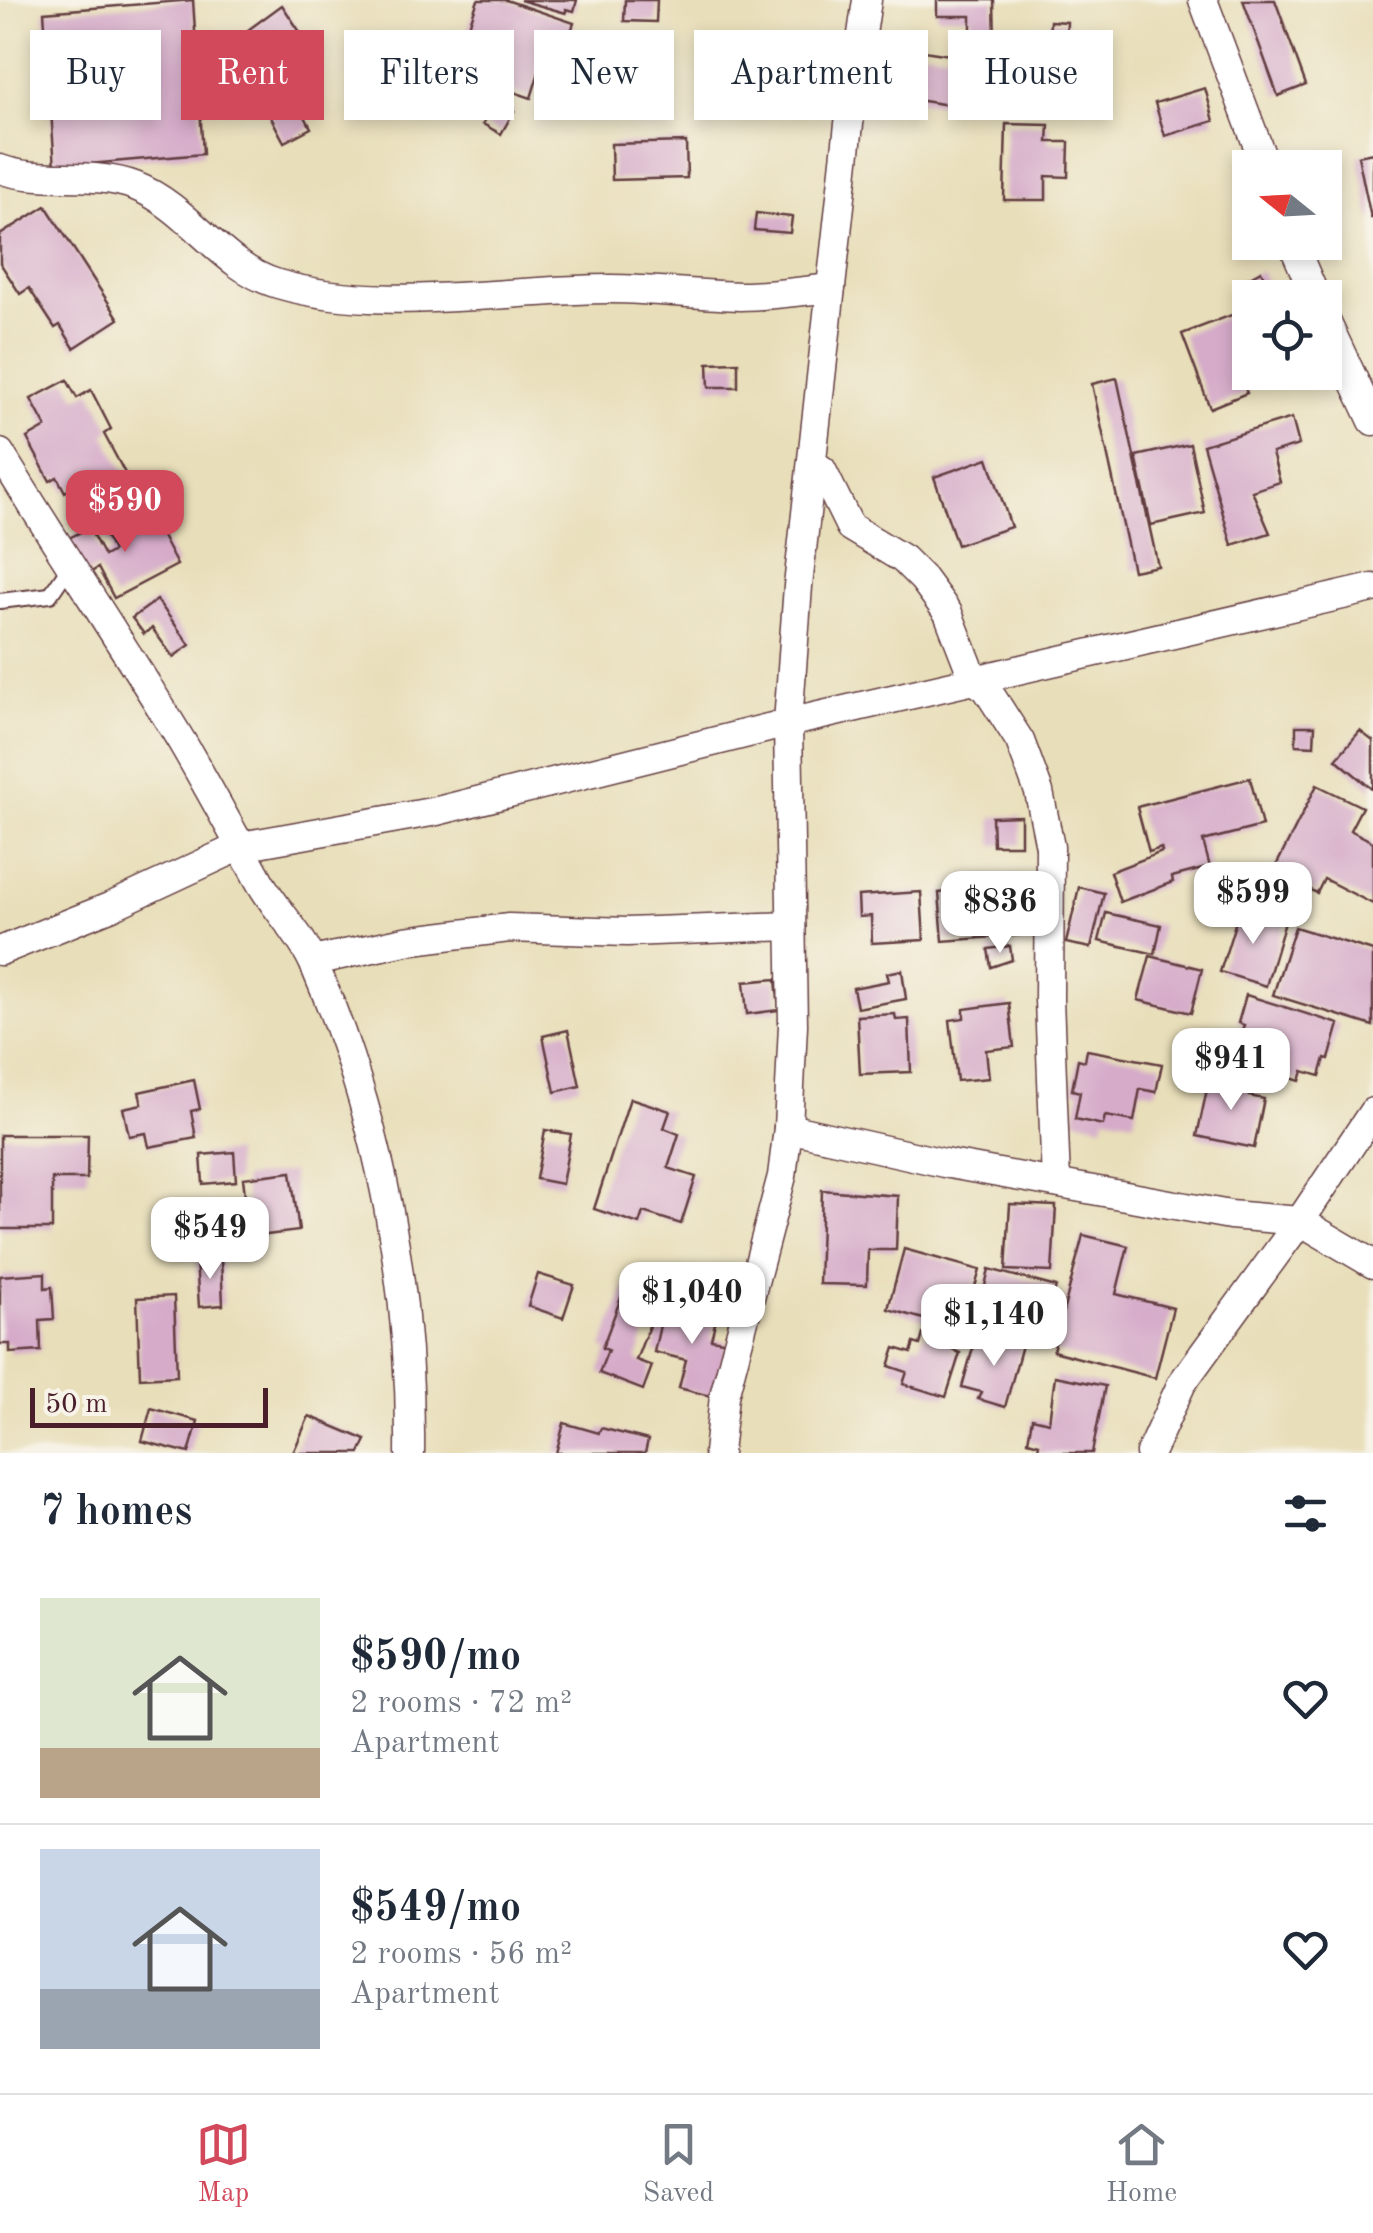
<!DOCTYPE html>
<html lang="en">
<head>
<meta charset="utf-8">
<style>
  :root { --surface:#fff; --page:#f2f2f3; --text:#1f2937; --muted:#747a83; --line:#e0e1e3; --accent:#d1495b }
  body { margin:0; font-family:"Old Standard TT",serif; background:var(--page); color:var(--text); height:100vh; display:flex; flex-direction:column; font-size:38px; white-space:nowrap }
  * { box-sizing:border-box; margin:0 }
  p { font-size:32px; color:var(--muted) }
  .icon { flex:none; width:55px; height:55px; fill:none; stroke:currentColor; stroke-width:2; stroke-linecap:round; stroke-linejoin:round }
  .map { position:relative; height:1453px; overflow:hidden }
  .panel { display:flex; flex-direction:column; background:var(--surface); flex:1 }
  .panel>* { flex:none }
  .top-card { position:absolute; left:30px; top:30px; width:1315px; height:90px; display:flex; gap:20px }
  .needle { width:65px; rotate:288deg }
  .tools { position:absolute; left:1232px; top:150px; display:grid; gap:20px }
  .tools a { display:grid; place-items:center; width:110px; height:110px; border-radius:0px; background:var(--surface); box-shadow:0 5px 15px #0003; font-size:50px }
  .scale { position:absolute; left:30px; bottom:25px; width:238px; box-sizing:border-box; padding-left:10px; border:5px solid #4a1f2b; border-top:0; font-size:28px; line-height:35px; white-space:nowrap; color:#4a1f2b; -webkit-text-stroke:8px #f7f3e8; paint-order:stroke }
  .price { position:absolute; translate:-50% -85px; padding:0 22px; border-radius:20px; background:#fff; color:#222; font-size:32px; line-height:65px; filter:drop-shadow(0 2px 5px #0008) }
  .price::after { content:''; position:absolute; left:50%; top:60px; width:30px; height:22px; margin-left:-15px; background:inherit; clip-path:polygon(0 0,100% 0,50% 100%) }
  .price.current { background:var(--accent); color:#fff }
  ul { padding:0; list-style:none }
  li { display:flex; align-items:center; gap:30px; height:250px; padding:0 40px }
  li+li { border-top:2px solid var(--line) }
  li span { display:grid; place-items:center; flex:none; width:280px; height:200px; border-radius:0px; color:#555 }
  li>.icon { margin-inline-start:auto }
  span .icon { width:120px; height:120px; fill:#fffc; stroke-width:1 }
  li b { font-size:42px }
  h2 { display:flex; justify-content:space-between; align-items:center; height:120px; padding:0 40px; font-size:42px }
  .pill { padding:0 35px; border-radius:0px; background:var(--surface); box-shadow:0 5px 15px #0003; font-size:35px; line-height:90px }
  .pill.current { background:var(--accent); color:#fff }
  .dock { display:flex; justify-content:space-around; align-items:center; height:140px; border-top:2px solid var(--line); background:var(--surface); font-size:28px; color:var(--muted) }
  .dock a { display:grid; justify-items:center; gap:5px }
  .dock .current { color:var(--accent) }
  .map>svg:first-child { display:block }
  .building { fill:#d5abc9 }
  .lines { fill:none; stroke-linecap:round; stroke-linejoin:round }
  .service-casing { stroke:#623c40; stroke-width:18 }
  .minor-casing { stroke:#623c40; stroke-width:31 }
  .service { stroke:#fff; stroke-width:14 }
  .minor { stroke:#fff; stroke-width:28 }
</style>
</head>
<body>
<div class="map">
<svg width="1373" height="1453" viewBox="0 0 1373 1453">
  <rect width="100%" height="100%" fill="#f7f3e8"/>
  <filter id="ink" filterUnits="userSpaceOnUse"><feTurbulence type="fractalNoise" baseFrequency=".01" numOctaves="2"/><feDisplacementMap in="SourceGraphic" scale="20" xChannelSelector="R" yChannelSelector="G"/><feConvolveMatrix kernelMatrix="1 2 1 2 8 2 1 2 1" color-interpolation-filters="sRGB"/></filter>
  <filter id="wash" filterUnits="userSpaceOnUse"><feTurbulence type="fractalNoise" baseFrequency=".0048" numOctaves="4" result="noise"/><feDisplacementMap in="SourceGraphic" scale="40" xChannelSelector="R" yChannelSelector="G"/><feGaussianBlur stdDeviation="2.25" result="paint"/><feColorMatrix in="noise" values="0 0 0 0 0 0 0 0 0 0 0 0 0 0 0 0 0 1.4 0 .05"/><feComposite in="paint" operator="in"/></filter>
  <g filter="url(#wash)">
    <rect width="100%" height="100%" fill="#e8deb9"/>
    <g id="blocks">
      <g class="building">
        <polygon points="193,0 203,154 55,167 44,12"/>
        <polygon points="478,0 506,0 574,23 555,77 539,72 531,98 494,85 489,99 461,89 465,78 452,74"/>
        <polygon points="520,0 577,0 574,11 566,9 566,13"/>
        <polygon points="625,0 657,0 656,22 624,21"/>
        <polygon points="937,0 994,0 995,44 971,44 971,16 937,16"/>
        <polygon points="1243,0 1275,0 1306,85 1278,96"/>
        <polygon points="282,5 300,32 267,55 248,30"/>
        <polygon points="1050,21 1067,22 1066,47 1056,47 1056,40 1049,40"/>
        <polygon points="911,49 976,59 969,108 903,98"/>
        <polygon points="263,59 282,84 272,92 253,66"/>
        <polygon points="1205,88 1214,121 1165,136 1155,103"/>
        <polygon points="282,99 288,109 298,103 311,128 284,142 266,108"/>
        <polygon points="496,101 514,111 501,134 483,124"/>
        <polygon points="1006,124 1049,125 1048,142 1069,142 1068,177 1046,176 1046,200 1004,200"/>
        <polygon points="686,142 687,178 612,180 611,144"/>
        <polygon points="1373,153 1373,218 1371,218 1358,156"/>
        <polygon points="46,206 119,319 74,348 60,325 55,328 29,288 20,294 0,263 0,235"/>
        <polygon points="756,213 792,217 790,233 754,230"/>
        <polygon points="1261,271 1271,292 1257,298 1248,278"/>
        <polygon points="1234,314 1241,333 1250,330 1250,372 1240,376 1247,393 1210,408 1182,334"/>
        <polygon points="738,362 738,387 709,387 708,363"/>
        <polygon points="1117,378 1158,566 1133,571 1092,384"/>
        <polygon points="67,380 77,398 91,390 111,429 104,434 127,477 82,501 74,486 65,492 57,477 50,481 27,438 46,427 31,399"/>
        <polygon points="1292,418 1299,445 1272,453 1280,482 1252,491 1270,533 1232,545 1203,445"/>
        <polygon points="1190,444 1205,513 1151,525 1136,456"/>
        <polygon points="988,458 1011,527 957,545 934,477"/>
        <polygon points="150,514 177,565 114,598 98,568 86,575 67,539 89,528 104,556 113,551 106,537"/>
        <polygon points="157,600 190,645 173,657 152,628 144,634 132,618"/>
        <polygon points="1296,726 1315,726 1314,746 1296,745"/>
        <polygon points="1360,731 1373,741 1373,790 1336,759"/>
        <polygon points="1250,778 1262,826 1203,841 1210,867 1172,877 1173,882 1120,902 1110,872 1162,852 1161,848 1149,852 1137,807"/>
        <polygon points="1317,785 1362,807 1350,830 1373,842 1373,904 1324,879 1317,893 1273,872"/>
        <polygon points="1021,816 1021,845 993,845 992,817"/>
        <polygon points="1263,881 1307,896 1300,919 1256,905"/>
        <polygon points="1079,887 1104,893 1091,948 1066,943"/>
        <polygon points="970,890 970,894 1016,891 1020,935 943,941 939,893"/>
        <polygon points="921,892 924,940 872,943 871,916 859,917 858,896"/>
        <polygon points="1240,908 1285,922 1266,986 1220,972"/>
        <polygon points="1106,913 1161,925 1155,954 1099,941"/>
        <polygon points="1295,927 1373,951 1373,1026 1273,995"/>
        <polygon points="1010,946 1012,960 991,967 988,949"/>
        <polygon points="1150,956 1202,969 1191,1013 1138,1000"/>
        <polygon points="902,970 906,999 857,1008 853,988 889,981 887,973"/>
        <polygon points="776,979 779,1010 747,1014 744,982"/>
        <polygon points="1246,995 1339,1024 1329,1059 1325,1058 1320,1076 1303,1071 1300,1081 1271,1072 1274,1063 1235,1055 1244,1025 1238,1023"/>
        <polygon points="1009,1003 1014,1047 986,1050 989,1078 957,1081 950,1020 964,1018 964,1009"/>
        <polygon points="895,1014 896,1020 909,1019 911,1072 860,1074 857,1016"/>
        <polygon points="568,1030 580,1086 555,1092 543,1036"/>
        <polygon points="1087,1050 1162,1064 1156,1092 1140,1089 1134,1121 1105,1116 1103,1125 1075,1119 1080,1092 1072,1090 1078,1059 1085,1061"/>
        <polygon points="1232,1076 1253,1081 1249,1096 1264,1099 1254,1148 1197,1136 1209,1080 1231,1085"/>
        <polygon points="194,1080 200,1109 191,1111 196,1138 149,1147 146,1133 129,1136 123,1108 142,1104 139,1092"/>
        <polygon points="630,1098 670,1111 664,1128 679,1134 668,1168 696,1177 681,1224 643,1212 639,1224 594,1209"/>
        <polygon points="545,1130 571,1134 562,1184 536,1179"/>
        <polygon points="0,1135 88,1135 87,1179 52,1179 52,1229 0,1229"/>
        <polygon points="234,1152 236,1181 203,1184 201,1155"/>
        <polygon points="291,1172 299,1231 250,1237 243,1178"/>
        <polygon points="822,1190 898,1196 896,1250 868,1250 867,1285 819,1284"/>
        <polygon points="1010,1204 1056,1206 1052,1272 1006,1270"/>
        <polygon points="1083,1235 1128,1246 1116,1294 1173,1308 1155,1378 1053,1351"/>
        <polygon points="904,1249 980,1270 962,1330 888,1309"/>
        <polygon points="221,1258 223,1305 199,1307 196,1259"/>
        <polygon points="989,1269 1056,1287 1044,1329 979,1311"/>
        <polygon points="45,1273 45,1288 52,1287 54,1319 40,1320 41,1351 10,1353 10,1344 0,1344 0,1276"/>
        <polygon points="538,1274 574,1285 563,1318 528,1306"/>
        <polygon points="625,1287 659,1300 636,1360 652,1366 643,1390 599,1373 608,1350 602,1348"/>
        <polygon points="174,1296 177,1376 140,1378 137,1298"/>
        <polygon points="665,1303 717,1315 711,1339 728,1342 714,1397 679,1388 686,1360 654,1352"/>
        <polygon points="940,1331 953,1336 952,1350 960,1353 946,1397 903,1384 907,1372 889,1366 895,1348 911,1353 914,1343 920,1345 923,1334 939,1339"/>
        <polygon points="997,1331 1024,1338 1005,1407 978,1399 981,1392 962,1387 974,1344 992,1349"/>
        <polygon points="1055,1376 1105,1386 1092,1453 1037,1453 1039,1444 1028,1441 1032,1418 1049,1422"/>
        <polygon points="151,1408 198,1421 189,1453 142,1441"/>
        <polygon points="309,1416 366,1440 360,1453 293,1453"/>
        <polygon points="564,1423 599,1433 601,1428 648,1440 645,1453 556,1453"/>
      </g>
    </g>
  </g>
  <g filter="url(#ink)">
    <use href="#blocks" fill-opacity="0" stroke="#623c40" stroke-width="2.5"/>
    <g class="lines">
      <defs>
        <polyline id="service" points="0,601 50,595 69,567"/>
        <g id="minor">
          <polyline points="1203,0 1266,168"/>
          <path d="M 0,169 C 42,184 93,170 135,186 C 191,208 220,267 278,284 C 379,314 507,289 611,289 C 654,289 697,295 740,296 C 770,296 801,291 831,288"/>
          <polyline points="1292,242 1316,298"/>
          <polyline points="1325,319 1373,421"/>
          <path d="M 0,453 C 59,550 123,644 182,742 C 209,788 234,835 260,882 C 276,910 301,934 314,964 C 380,1117 412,1287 410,1453"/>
          <polyline points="813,464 822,470 850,527 903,559 923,579 948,613 974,680 986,688 1020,741 1039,792 1050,847 1049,999 1056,1183"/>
          <polyline points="0,951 112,906 241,846 437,811 788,723 1373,588"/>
          <polyline points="313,961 405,941 509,928 627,932 791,926"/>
          <polyline points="788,1128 944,1163 1230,1215 1300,1221 1373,1264"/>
          <polyline points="718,1453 724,1396 782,1176 788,1128 793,1025 788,723 798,586 849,124 867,0"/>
          <polyline points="1150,1453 1182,1383 1300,1221 1373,1112"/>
        </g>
      </defs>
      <use href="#service" class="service-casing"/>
      <use href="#minor" class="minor-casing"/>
      <use href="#service" class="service"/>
      <use href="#minor" class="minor"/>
    </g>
  </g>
</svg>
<div class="tools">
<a><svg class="needle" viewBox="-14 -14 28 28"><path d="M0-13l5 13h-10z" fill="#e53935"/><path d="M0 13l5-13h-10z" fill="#747a83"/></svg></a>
<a><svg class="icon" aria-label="locate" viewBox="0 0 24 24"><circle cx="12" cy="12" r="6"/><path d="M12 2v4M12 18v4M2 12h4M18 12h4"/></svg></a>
</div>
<div class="scale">50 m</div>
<b class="price current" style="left:125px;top:555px">$590</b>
<b class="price" style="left:1253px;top:947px">$599</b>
<b class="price" style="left:1000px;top:956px">$836</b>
<b class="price" style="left:1231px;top:1113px">$941</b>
<b class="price" style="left:210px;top:1282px">$549</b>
<b class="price" style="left:692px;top:1347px">$1,040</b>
<b class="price" style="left:994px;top:1369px">$1,140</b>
<div class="top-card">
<a class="pill">Buy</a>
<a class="pill current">Rent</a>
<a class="pill">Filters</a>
<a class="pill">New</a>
<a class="pill">Apartment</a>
<a class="pill">House</a>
</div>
</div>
<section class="panel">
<h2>7 homes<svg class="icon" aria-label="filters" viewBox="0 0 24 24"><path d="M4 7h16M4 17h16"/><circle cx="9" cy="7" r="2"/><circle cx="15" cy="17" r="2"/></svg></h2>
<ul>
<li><span style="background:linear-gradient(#dfe7d0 75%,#b9a48a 0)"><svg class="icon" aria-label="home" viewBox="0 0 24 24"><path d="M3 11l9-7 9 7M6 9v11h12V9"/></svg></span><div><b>$590/mo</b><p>2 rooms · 72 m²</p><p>Apartment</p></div><svg class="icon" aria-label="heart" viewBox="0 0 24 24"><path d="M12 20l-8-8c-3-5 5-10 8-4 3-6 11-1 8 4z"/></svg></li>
<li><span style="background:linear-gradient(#c9d6e8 70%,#9aa5b1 0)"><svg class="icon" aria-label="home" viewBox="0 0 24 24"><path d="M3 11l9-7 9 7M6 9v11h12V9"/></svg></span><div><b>$549/mo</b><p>2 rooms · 56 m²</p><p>Apartment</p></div><svg class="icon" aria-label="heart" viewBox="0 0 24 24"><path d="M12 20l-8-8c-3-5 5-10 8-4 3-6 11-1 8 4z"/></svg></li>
</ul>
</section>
<nav class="dock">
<a class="current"><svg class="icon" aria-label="map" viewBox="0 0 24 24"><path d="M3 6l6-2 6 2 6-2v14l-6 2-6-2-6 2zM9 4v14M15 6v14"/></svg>Map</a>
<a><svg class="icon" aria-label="saved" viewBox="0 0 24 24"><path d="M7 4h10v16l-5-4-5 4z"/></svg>Saved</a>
<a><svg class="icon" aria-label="home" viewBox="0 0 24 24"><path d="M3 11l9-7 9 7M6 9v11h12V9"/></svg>Home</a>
</nav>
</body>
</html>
